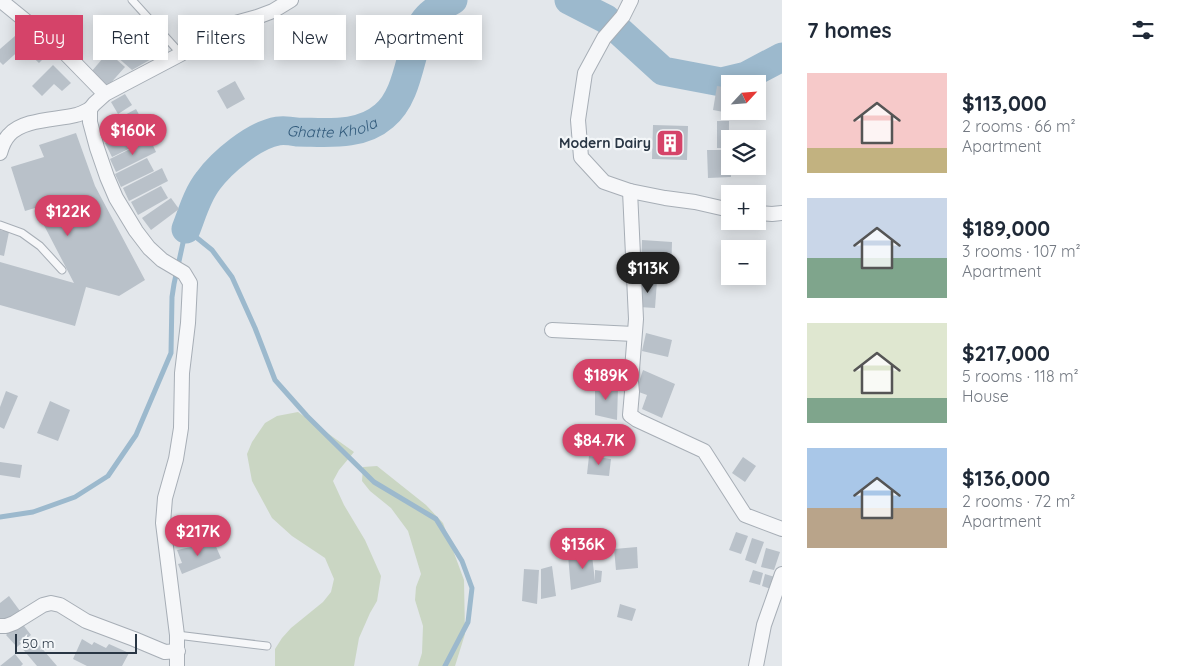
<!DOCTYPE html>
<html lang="en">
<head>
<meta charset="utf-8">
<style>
  :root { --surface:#fff; --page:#f2f2f3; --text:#1f2937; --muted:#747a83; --accent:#d54369 }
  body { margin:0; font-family:Quicksand,sans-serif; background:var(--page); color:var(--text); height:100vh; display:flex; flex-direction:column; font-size:19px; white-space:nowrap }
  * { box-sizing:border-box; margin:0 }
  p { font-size:16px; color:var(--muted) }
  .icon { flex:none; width:28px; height:28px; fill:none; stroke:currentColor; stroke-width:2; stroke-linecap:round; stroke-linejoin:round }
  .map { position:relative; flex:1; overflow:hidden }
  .drawer { display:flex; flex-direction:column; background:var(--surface); width:400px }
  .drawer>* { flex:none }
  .hud { position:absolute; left:15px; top:15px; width:475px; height:45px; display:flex; gap:10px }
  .needle { width:32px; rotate:64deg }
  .buttons { position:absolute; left:721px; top:75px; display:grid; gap:10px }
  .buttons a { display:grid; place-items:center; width:45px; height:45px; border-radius:0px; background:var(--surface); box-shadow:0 2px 12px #0003; font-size:25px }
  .scale { position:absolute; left:15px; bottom:12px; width:122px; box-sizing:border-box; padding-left:5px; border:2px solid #293644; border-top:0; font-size:14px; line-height:18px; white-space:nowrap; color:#293644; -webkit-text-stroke:4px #f3f6f8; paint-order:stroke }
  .price { position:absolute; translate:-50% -42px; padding:0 11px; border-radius:18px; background:var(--accent); color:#fff; font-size:16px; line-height:32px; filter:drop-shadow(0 1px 2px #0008) }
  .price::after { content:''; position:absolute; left:50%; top:30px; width:15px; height:11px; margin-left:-8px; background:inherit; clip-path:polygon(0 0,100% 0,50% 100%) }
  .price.selected { background:#222; color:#fff }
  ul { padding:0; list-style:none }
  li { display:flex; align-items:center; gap:15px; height:125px; padding:0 25px }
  li span { display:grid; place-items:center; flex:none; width:140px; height:100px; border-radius:0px; color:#555 }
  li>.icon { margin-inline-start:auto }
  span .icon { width:60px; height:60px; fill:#fffc; stroke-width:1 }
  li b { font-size:21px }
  h2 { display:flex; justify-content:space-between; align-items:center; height:60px; padding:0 25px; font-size:21px }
  .chip { padding:0 18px; border-radius:0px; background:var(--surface); box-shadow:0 2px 12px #0003; font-size:18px; line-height:45px }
  .chip.selected { background:var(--accent); color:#fff }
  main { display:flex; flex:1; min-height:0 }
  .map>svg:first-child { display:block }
  .green { fill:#cad6c3 }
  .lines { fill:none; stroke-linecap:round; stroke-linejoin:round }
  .stream { stroke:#9cb9cd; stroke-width:5 }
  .river { stroke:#9cb9cd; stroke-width:29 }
  .building { fill:#b9c1c9 }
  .service-casing { stroke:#a7aeb6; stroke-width:9 }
  .minor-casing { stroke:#a7aeb6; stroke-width:16 }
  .service { stroke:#f6f7f9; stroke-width:7 }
  .minor { stroke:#f6f7f9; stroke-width:14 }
  .labels { text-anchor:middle; stroke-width:4.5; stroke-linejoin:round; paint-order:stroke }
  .poi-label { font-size:14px; font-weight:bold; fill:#293644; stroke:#f3f6f8; text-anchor:end }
  .water-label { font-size:15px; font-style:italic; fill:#315a7b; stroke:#f3f6f8 }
</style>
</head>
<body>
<main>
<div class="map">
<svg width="782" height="666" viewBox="0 0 782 666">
  <rect width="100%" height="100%" fill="#e3e7eb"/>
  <g class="green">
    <polygon points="298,412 354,452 339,470 333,481 344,505 365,540 381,576 377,601 370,613 359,638 354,666 275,666 275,649 282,638 291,628 323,602 331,592 334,579 325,558 292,536 272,518 252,481 247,454 252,442 265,423 277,416"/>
    <polygon points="377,466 426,505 443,523 464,580 465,634 455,666 418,666 422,653 423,626 415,600 416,587 421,574 408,531 391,508 370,491 362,481 363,467"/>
  </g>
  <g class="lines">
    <polyline class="stream" points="0,517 33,512 75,497 108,476 136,435 171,353 172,297 174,284 186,229 212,250 232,277 255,328 275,380 307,416 374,482 436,519 462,561 472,588 468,622 445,666"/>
    <g class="river">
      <polyline points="569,0 606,19 663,71 721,82 746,76 782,57"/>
      <path id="s1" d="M 186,229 C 192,214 197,195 208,181 C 222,162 254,135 278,131 C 284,130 291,131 297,132 C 326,132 360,137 384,116 C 406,98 409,62 418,37 C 420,33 421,27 423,23 C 430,12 442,6 453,0"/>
    </g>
  </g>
  <g class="building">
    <polygon points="123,31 153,58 132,70 108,49"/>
    <polygon points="15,36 24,46 3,65 0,62 0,49"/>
    <polygon points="33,41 48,54 39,63 25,50"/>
    <polygon points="108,52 125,67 108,86 92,71"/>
    <polygon points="53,65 71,83 62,91 54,84 42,96 32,86"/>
    <polygon points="235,81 245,99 227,109 217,91"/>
    <polygon points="717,86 730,88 729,113 713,110"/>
    <polygon points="125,94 132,105 118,114 111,102"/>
    <polygon points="136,109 143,122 111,140 104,126"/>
    <rect x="717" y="121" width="12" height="27"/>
    <polygon points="146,123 153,137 112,157 105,143"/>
    <polygon points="653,125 688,126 687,160 652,159"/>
    <polygon points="76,133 95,186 145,280 119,296 86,287 75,326 0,305 0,262 74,283 35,208 25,211 11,167 44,157 39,145"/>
    <polygon points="150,139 156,152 116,172 110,159"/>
    <polygon points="707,150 730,150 731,177 708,178"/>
    <polygon points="147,158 154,171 121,187 115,174"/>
    <polygon points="162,168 168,181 129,201 123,188"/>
    <polygon points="161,186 168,198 138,215 131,202"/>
    <polygon points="171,198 179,209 151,230 142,218"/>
    <polygon points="0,230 9,232 4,256 0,255"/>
    <polygon points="642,240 672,242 671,274 641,272"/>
    <polygon points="640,280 657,281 655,308 639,307"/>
    <polygon points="646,333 672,340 668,357 642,351"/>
    <polygon points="643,370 675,384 662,418 642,409 647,395 636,391"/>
    <polygon points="595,384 618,387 617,420 595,415"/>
    <polygon points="6,391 18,396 4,429 0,427 0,407"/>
    <polygon points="50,401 70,410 58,441 37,433"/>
    <polygon points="589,456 611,459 609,476 587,474"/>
    <polygon points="743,457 756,466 745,482 732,473"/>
    <polygon points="0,462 22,465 20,478 0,475"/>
    <polygon points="736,532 748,536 741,554 729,550"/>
    <polygon points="752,538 764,542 756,564 745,560"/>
    <polygon points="214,542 221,558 182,574 178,564 182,563 177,550"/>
    <polygon points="591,547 595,581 595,570 602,571 601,582 571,590 568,555 581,553 581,551"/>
    <polygon points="637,547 638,568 616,570 614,549"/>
    <polygon points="766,548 780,552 774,570 761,567"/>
    <polygon points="552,566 556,596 541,599 541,569"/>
    <polygon points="524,569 539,570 537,604 522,601"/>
    <polygon points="753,570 763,573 760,585 749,582"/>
    <polygon points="765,574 778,578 774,590 762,586"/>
    <polygon points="9,596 20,611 2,623 0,621 0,603"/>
    <polygon points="620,604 636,609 632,621 617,617"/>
    <polygon points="21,622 31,635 17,647 6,635"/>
    <polygon points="33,638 57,666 37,666 21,647"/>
    <polygon points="82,639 92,645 94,642 106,648 109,644 129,653 122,666 87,666 73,659"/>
    <polygon points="15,654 23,664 21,666 0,666"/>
  </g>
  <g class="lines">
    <defs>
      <g id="service">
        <polyline points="132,0 181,54"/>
        <polyline points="0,225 22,233 40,246 62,270"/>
        <polyline points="177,635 267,646"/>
      </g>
      <g id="minor">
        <polyline points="0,0 64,52 105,94"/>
        <polyline points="631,0 623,16 604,38 585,73 578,120 581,157 604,182 630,191 636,319 631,382 632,392 630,415 637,420 704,451 745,515 782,529"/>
        <path d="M 0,153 C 2,146 4,140 9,135 C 23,119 56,120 76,115 C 81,114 86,111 90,109"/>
        <polyline points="630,191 665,198 695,202 730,210"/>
        <polyline points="758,213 772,214 782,213"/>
        <polyline points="552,330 634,334"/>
        <polyline points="0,626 6,626 14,623 43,605 51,603 60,605 86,621 134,639 165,652 178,651"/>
        <polyline points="177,666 177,635 163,523 165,498 176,459 181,428 182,373 188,323 190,283 184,273 162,260 149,248 136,231 116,198 107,177 97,148 90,122 90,109 94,104 105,94 181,54 191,48 201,36 210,30 257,17 273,11 291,0"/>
        <polyline points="756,666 764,625 782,574"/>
      </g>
    </defs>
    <use href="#service" class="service-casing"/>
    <use href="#minor" class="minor-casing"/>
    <use href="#service" class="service"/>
    <use href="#minor" class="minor"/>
  </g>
  <defs>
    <symbol id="building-square" viewBox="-11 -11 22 22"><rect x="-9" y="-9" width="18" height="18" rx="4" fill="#d54369" stroke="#f3f6f8"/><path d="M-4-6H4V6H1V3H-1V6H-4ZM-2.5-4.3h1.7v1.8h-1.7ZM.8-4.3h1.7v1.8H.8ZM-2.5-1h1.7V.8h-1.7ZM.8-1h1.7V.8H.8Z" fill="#fff"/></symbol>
  </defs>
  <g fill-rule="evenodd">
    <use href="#building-square" x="654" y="127" width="32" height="32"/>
  </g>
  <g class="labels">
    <g class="poi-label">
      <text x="651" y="148">Modern Dairy</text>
    </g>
    <g class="water-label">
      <text dy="5" stroke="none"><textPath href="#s1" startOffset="195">Ghatte Khola</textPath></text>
    </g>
  </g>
</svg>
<div class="buttons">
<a><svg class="needle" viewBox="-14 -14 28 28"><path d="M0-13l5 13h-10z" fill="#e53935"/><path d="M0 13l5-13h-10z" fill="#747a83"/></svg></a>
<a><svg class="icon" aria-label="layers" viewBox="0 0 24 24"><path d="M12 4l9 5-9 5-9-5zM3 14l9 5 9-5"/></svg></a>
<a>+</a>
<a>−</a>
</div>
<div class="scale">50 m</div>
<b class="price" style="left:133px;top:156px">$160K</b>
<b class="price" style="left:68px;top:237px">$122K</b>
<b class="price selected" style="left:648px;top:294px">$113K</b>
<b class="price" style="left:606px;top:401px">$189K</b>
<b class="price" style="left:599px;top:466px">$84.7K</b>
<b class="price" style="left:198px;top:557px">$217K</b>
<b class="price" style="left:583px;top:570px">$136K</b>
<div class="hud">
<a class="chip selected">Buy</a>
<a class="chip">Rent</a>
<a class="chip">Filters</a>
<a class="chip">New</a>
<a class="chip">Apartment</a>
</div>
</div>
<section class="drawer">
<h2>7 homes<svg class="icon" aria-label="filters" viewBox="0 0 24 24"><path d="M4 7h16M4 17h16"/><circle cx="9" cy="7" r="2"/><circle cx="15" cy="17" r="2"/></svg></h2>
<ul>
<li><span style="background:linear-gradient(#f6c9c9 75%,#c2b280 0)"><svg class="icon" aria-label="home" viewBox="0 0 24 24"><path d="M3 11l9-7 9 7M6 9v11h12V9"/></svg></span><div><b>$113,000</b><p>2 rooms · 66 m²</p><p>Apartment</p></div></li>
<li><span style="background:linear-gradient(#c9d6e8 60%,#7fa58c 0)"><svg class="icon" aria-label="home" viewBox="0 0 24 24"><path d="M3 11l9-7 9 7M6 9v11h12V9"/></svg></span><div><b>$189,000</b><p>3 rooms · 107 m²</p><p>Apartment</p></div></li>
<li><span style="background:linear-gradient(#dfe7d0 75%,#7fa58c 0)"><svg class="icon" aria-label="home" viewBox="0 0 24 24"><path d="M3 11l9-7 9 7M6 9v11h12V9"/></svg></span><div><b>$217,000</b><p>5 rooms · 118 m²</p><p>House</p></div></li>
<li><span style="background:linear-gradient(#a9c7e8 60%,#b9a48a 0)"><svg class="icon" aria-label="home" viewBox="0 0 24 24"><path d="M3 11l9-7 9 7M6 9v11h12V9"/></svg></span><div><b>$136,000</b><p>2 rooms · 72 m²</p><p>Apartment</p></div></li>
</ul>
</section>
</main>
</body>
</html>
